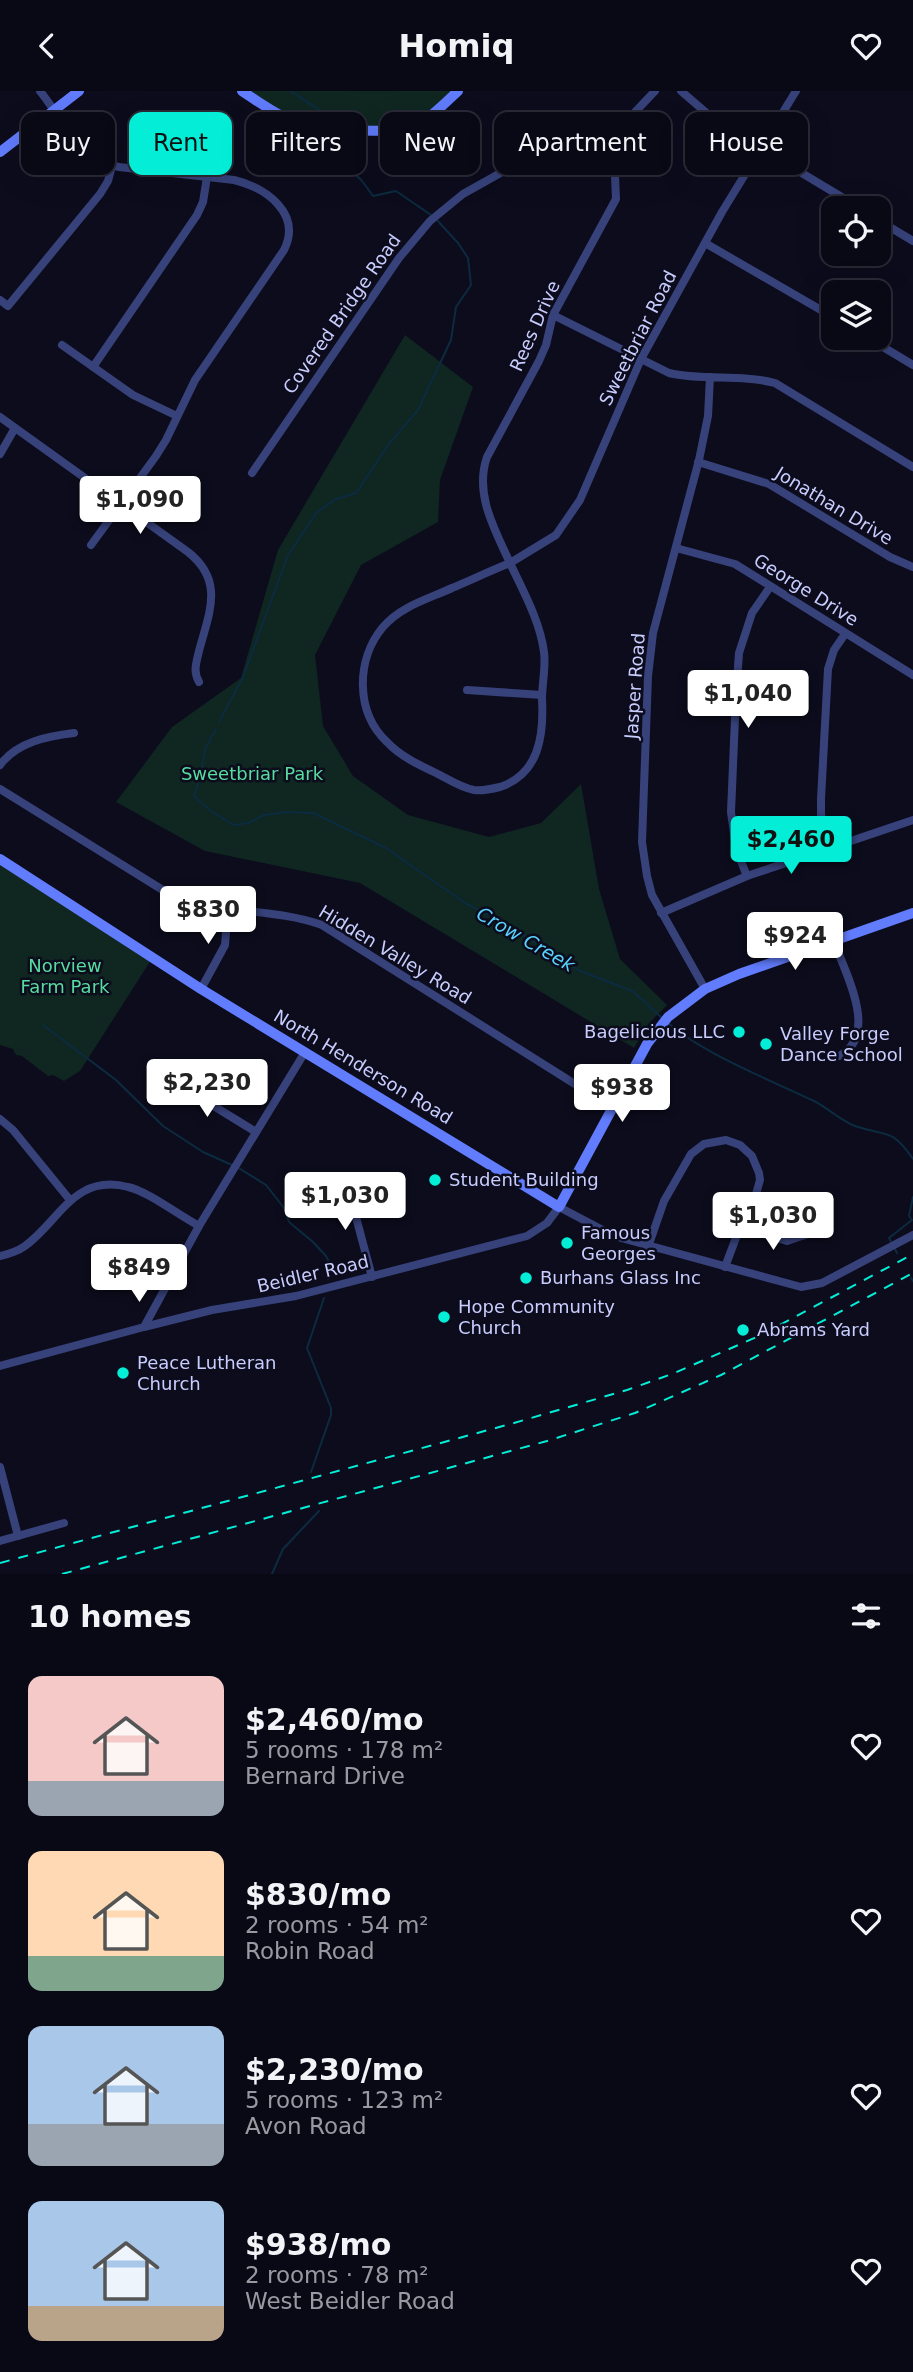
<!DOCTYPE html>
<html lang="en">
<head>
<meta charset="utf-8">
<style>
  :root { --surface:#090916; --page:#12121f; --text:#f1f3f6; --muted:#999aa1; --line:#292a35; --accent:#04eed7 }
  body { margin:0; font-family:"DejaVu Sans",sans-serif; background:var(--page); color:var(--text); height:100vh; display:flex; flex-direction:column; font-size:26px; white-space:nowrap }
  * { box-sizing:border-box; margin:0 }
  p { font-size:23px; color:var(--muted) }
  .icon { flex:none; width:38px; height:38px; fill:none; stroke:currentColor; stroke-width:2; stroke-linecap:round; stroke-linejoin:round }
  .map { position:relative; height:1483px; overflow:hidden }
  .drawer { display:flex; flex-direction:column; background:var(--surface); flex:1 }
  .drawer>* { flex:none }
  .top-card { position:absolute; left:21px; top:21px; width:872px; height:63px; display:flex; gap:14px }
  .buttons { position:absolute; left:821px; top:105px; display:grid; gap:14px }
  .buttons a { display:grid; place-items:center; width:70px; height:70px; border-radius:14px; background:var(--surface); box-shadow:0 7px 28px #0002,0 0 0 2px var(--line); font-size:35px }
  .price { position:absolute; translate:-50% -60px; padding:0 16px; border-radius:7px; background:#fff; color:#222; font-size:23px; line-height:46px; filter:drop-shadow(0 2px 4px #0008) }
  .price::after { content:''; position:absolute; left:50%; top:42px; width:21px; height:16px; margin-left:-10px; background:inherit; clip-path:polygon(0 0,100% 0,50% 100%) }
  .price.selected { background:var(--accent); color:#111 }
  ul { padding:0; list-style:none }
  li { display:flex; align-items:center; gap:21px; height:175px; padding:0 28px }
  li span { display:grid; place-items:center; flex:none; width:196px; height:140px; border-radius:14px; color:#555 }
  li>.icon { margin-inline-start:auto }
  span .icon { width:84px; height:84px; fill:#fffc; stroke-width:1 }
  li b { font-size:30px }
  h2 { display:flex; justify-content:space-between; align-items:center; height:84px; padding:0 28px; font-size:30px }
  .chip { padding:0 24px; border-radius:14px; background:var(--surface); box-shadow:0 7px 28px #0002,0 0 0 2px var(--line); font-size:24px; line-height:63px }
  .chip.selected { background:var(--accent); color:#111 }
  header { display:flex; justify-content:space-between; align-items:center; height:91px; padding:0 28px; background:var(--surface); font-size:32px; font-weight:700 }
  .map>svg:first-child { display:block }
  .green { fill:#0f2621 }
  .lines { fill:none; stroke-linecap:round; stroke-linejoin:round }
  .stream { stroke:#0c2b40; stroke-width:2 }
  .street { stroke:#37427b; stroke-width:8 }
  .secondary { stroke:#617cfc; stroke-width:10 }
  .rail { stroke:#04eed7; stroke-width:2; stroke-dasharray:10 9; stroke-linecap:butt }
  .poi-dot { fill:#04eed7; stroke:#0c0c1d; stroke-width:2.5 }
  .labels { text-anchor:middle; stroke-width:5; stroke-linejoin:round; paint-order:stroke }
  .street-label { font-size:18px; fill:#c8cdfe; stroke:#0c0c1d }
  .park-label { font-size:18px; fill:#57dca0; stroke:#0c0c1d }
  .poi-label { font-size:18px; fill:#c8cdfe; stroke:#0c0c1d; text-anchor:start }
  .water-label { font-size:19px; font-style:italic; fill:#58d1fc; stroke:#0c0c1d }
</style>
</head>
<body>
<header><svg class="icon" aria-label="back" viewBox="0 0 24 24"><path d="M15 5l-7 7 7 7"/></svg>Homiq<svg class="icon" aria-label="heart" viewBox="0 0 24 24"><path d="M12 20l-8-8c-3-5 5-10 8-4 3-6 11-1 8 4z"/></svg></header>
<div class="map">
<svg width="913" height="1483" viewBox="0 0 913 1483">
  <rect width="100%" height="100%" fill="#0c0c1d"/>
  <g class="green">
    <polygon points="242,0 458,0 410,36 308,34"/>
    <polygon points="405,244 473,296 440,389 438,431 361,474 315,564 323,635 353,685 408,724 489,746 541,732 581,693 599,798 620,868 667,914 649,932 634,957 360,792 205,760 116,711 172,636 241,587 278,459"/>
    <polygon points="0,768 153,866 80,980 64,990 53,984 48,985 22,965 16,964 13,958 0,954"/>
  </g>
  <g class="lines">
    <g class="stream">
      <path d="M 291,0 C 303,10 325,19 331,31"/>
      <polyline points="334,43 344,72 362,90 373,105 396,100 431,124"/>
      <polyline points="219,631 243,586 288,464 316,422 336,408 356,402 388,354 418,319 451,249 456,216 471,194 468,167 458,152 436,128"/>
      <polyline points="216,638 205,658 201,683 194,705 212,721 234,734 248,732 264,724 286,721 313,722 386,757 465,812 505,832 578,879 632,900 661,926"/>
      <path d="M 668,932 C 704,963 770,989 814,1010 C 828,1017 841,1030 855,1035 C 887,1046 891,1036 913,1068"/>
      <polyline points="43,934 116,989 163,1035 203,1061 232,1074"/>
      <polyline points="237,1076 266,1094 284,1117 289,1131 313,1151 326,1165 332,1176 328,1188"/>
      <polyline points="891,1151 889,1147 912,1129 909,1125 913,1106"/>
      <polyline points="894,1156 897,1162"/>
      <polyline points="911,1187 913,1190"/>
      <polyline points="311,1381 331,1324 331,1317 307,1257 324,1207"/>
      <polyline points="272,1483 283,1458 319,1420"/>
    </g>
    <g class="street">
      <path d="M 40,0 C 62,28 82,69 119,76 L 234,89 C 267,97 302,123 284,159 L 195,289 L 166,349 L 156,365 L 91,454"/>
      <polyline points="681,0 717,31 860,117"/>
      <path d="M 599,52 L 615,85 L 616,108 L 553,224 L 546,254 L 539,270 L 487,366 C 474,403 495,439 510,472 L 556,444 L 580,409 L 641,268 L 722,121 L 796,0"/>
      <polyline points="878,129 913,150"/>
      <polyline points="705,152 833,226"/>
      <polyline points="0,209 8,215 100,103 108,90 112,75"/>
      <path d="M 553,224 L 669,282 C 704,290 740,283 775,292 L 913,376"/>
      <polyline points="868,247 913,274"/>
      <polyline points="62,254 133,304 177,325"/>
      <polyline points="93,276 197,124 203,111 207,86"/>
      <path d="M 0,326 L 188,461 C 225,490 209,522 199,560 C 196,573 193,580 199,591"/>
      <polyline points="0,363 15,337"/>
      <polyline points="698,371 769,393 890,466 913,476"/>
      <polyline points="252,382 399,167 430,130 463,103 504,80 545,65 585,58 605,49 617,40 655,0"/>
      <polyline points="676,457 735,473 913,584"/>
      <path d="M 510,472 C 523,500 540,530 544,561 C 546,576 542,593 542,608 C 544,645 539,683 500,696 C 492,698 482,700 474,699 C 461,697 448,688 436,682 C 419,674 400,665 387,651 C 355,621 356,568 383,536 C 401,515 428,508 452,497 C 471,489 490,480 510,472 Z"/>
      <polyline points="467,599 542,604"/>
      <path d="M 0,674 C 17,651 48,645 74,642"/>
      <path d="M 0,698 L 174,806 C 221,823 274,817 322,834 L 613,1017"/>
      <polyline points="831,757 821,724 821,708 828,578 834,559 845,543"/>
      <polyline points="747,785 736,758 731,721 736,604 739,562 752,522 770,496"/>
      <polyline points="661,822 747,785 913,729"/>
      <path d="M 834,851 C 845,881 880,944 839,965"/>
      <polyline points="201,898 225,854 228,817"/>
      <polyline points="705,898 652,804 647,785 642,751 648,585 653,542 699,369 708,325 710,286"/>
      <polyline points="173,990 256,1041"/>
      <polyline points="0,1028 13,1039 70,1109"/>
      <polyline points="346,1089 372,1186"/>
      <polyline points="740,1136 787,1150 805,1144"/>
      <polyline points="648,1156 664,1110 691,1063 704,1053 726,1049 740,1054 752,1065 759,1082 760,1089 756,1103 740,1136 725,1176"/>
      <path d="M 0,1165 C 9,1163 18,1160 25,1155 C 59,1131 74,1082 128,1096 C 147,1100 180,1125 199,1135"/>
      <polyline points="144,1236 212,1219 296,1205 527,1145 547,1132 559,1116 614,1145 801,1196 822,1192 913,1144"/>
      <polyline points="0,1275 144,1236 199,1135 305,961"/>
      <polyline points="0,1376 18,1445"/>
      <polyline points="0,1450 64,1432"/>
    </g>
    <g class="secondary">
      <path d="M 242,0 C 257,10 272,21 288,28 C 309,38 389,44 411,36 C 429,29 444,13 458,0"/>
      <polyline points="0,61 79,0"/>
      <polyline points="0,768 201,898 559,1116 647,953 668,926 705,898 739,883 913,822"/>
    </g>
    <g class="rail">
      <polyline points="0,1472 514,1332 627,1299 672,1283 759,1245 913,1163"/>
      <polyline points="62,1483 547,1350 635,1322 721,1284 913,1182"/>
    </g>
  </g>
  <g class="poi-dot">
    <circle cx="739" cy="941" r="7"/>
    <circle cx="766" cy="953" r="7"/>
    <circle cx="435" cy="1089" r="7"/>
    <circle cx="567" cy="1152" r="7"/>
    <circle cx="526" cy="1187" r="7"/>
    <circle cx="444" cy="1226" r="7"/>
    <circle cx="743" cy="1239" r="7"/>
    <circle cx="123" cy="1282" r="7"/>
  </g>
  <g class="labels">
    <g class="street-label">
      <text transform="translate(342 223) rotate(-55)" y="6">Covered Bridge Road</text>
      <text transform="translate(535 235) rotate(-66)" y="6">Rees Drive</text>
      <text transform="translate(638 247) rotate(-63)" y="6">Sweetbriar Road</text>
      <text transform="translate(834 415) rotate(31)" y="6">Jonathan Drive</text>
      <text transform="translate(806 499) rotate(32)" y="6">George Drive</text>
      <text transform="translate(635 595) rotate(-86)" y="6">Jasper Road</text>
      <text transform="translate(395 864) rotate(31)" y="6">Hidden Valley Road</text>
      <text transform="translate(363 976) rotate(31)" y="6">North Henderson Road</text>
      <text transform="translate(313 1183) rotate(-13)" y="6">Beidler Road</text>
    </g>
    <g class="park-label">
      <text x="252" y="689">Sweetbriar Park</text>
      <text x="65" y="881">Norview<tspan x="65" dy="21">Farm Park</tspan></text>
    </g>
    <g class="poi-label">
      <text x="725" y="947" text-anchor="end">Bagelicious LLC</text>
      <text x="780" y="949">Valley Forge<tspan x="780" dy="21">Dance School</tspan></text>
      <text x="449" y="1095">Student Building</text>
      <text x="581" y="1148">Famous<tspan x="581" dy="21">Georges</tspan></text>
      <text x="540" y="1193">Burhans Glass Inc</text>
      <text x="458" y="1222">Hope Community<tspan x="458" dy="21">Church</tspan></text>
      <text x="757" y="1245">Abrams Yard</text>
      <text x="137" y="1278">Peace Lutheran<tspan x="137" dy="21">Church</tspan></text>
    </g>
    <g class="water-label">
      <text transform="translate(526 848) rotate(30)" y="7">Crow Creek</text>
    </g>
  </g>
</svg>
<div class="buttons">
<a><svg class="icon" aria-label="locate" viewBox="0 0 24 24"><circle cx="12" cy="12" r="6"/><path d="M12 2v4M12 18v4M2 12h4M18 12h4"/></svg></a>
<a><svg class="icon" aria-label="layers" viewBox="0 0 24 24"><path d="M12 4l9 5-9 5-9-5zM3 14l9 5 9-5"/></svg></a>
</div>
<b class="price" style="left:140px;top:445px">$1,090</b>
<b class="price" style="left:748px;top:639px">$1,040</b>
<b class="price selected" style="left:791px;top:785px">$2,460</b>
<b class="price" style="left:208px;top:855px">$830</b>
<b class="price" style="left:795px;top:881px">$924</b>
<b class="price" style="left:207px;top:1028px">$2,230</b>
<b class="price" style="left:622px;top:1033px">$938</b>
<b class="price" style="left:345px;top:1141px">$1,030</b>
<b class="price" style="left:773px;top:1161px">$1,030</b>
<b class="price" style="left:139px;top:1213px">$849</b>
<div class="top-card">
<a class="chip">Buy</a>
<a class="chip selected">Rent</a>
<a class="chip">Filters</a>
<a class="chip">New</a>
<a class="chip">Apartment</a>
<a class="chip">House</a>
</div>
</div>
<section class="drawer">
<h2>10 homes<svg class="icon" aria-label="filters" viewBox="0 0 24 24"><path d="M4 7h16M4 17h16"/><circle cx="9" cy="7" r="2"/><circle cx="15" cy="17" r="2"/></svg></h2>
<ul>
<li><span style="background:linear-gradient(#f6c9c9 75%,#9aa5b1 0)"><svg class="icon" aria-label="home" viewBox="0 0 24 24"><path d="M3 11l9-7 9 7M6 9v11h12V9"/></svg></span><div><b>$2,460/mo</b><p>5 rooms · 178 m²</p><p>Bernard Drive</p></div><svg class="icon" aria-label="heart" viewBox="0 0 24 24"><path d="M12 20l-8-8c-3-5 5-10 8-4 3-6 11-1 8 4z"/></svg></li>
<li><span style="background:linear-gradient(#ffd9b3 75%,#7fa58c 0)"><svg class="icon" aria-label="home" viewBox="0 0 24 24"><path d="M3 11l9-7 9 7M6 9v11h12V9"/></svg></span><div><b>$830/mo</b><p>2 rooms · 54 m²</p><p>Robin Road</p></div><svg class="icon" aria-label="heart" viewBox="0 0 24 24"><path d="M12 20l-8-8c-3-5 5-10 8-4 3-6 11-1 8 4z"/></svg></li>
<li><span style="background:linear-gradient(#a9c7e8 70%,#9aa5b1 0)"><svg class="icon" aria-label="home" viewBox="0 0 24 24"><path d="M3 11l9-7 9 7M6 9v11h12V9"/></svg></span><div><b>$2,230/mo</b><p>5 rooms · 123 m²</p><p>Avon Road</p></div><svg class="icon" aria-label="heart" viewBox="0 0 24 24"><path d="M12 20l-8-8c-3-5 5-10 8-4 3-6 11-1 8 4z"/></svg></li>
<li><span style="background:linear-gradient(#a9c7e8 75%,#b9a48a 0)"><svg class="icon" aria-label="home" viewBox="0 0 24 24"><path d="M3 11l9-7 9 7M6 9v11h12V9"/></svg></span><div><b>$938/mo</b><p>2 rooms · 78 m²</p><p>West Beidler Road</p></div><svg class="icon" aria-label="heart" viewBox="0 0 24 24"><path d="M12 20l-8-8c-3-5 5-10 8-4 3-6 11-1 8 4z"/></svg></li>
</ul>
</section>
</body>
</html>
